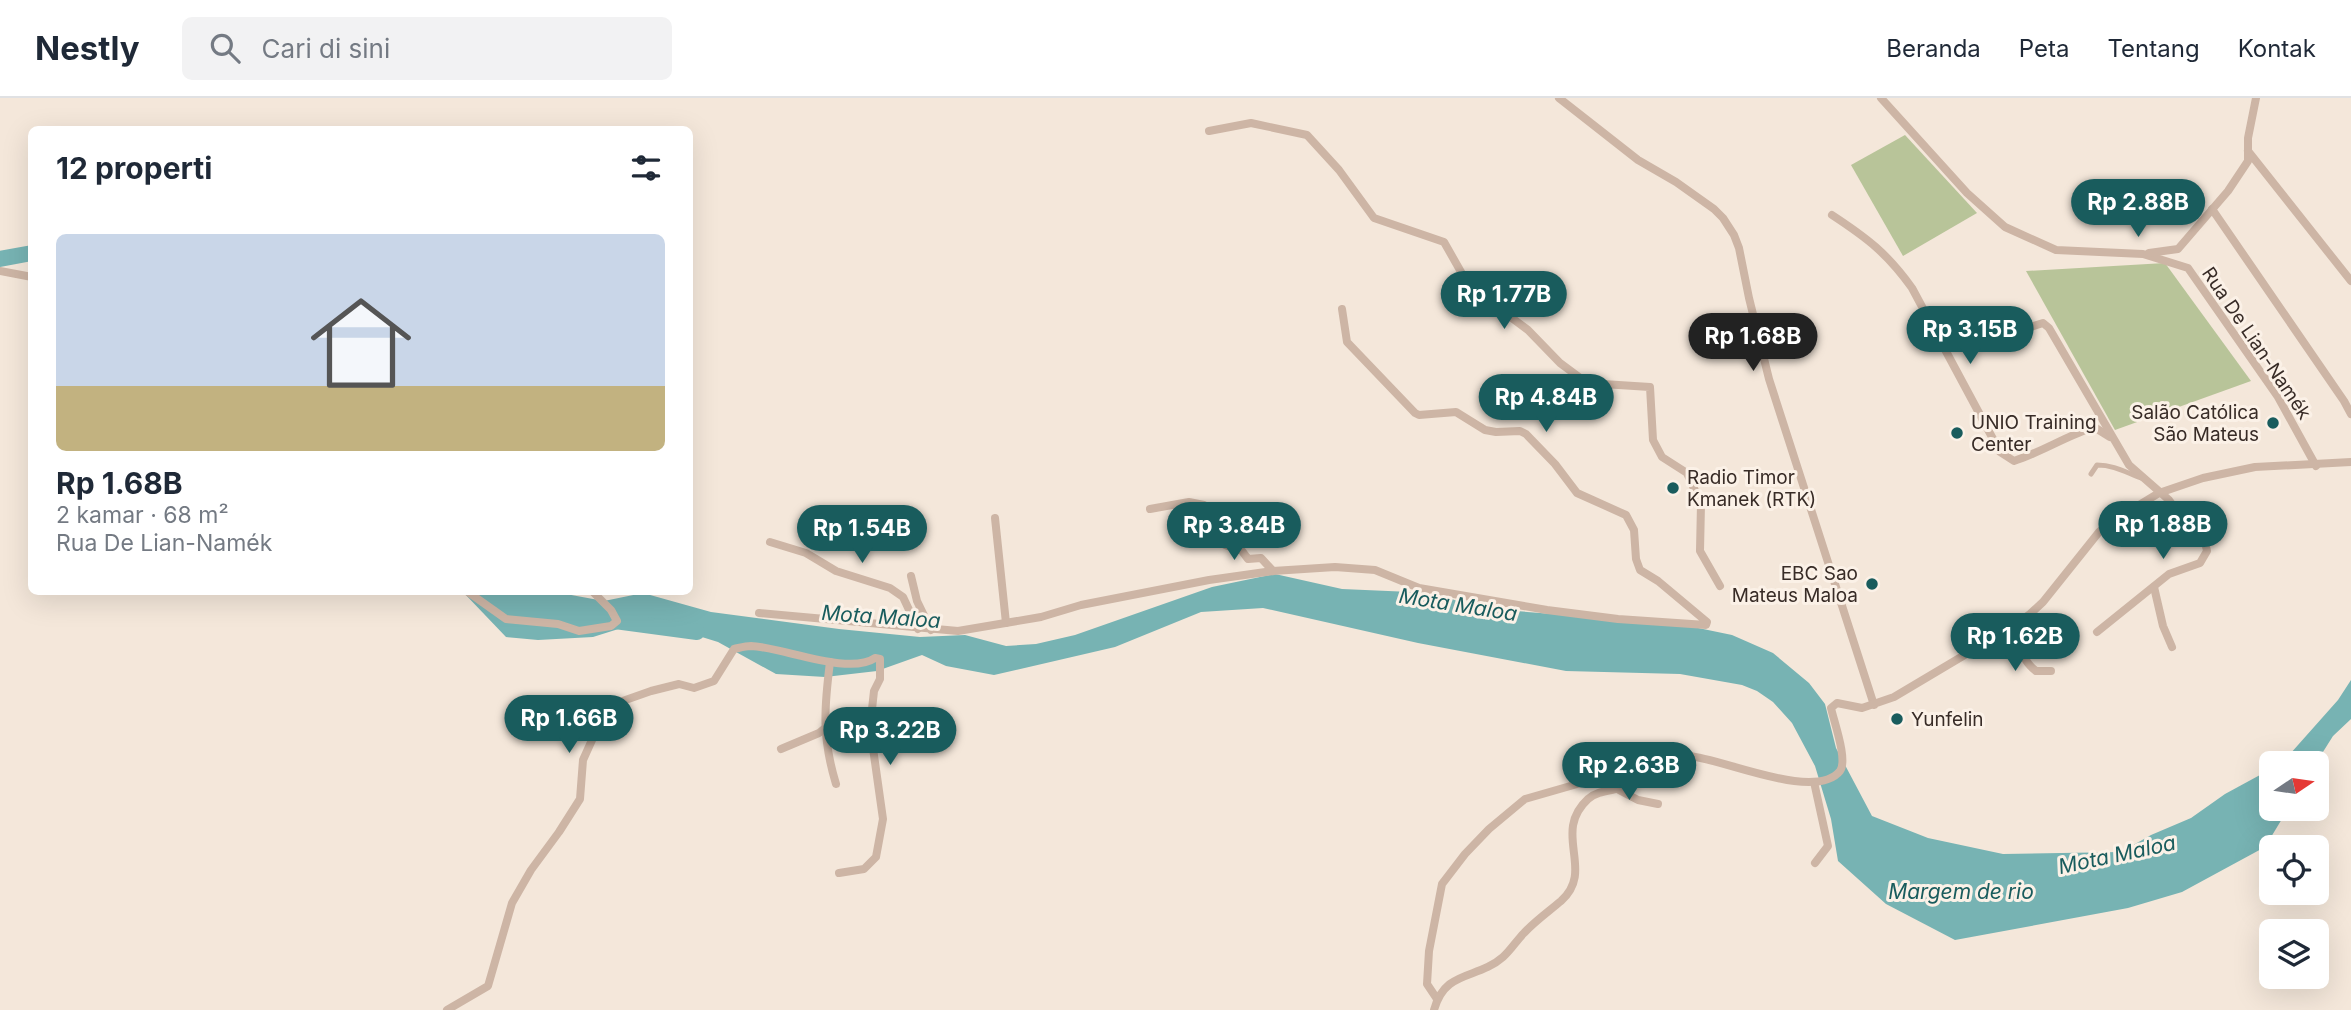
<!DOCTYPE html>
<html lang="id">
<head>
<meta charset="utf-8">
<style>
  :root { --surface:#fff; --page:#f2f2f3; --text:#1f2937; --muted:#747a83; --line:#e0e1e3; --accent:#195c5d }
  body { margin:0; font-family:Inter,sans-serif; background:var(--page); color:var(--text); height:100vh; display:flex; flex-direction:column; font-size:26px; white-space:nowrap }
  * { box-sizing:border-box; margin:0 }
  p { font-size:23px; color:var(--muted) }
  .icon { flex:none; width:38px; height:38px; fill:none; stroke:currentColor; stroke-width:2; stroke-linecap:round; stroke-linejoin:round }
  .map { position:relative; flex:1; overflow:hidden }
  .details { position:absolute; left:28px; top:28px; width:665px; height:469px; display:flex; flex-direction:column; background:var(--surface); border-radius:10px; box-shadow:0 7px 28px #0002 }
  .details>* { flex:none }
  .needle { width:46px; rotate:77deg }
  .buttons { position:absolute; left:2259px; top:653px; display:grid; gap:14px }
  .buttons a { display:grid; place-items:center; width:70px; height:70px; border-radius:10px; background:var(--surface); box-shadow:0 7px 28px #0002; font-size:35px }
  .price { position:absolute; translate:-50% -60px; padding:0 16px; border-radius:24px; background:var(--accent); color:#fff; font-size:23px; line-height:46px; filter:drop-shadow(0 2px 4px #0008) }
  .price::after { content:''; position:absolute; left:50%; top:42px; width:21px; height:16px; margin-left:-10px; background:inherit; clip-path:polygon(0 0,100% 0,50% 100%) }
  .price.selected { background:#222; color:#fff }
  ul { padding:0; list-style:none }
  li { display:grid; align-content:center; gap:14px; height:371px; padding:0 28px }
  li+li { border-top:2px solid var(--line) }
  li span { display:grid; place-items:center; height:217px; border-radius:10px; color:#555 }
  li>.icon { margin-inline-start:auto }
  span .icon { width:126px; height:126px; fill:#fffc; stroke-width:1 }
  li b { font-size:30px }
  h2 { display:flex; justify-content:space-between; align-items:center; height:84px; padding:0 28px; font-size:30px }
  header { display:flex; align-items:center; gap:42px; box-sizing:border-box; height:98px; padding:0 35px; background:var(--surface); border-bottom:2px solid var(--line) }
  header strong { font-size:33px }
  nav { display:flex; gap:38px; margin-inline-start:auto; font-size:24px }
  .search { width:490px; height:63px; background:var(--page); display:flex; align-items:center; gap:18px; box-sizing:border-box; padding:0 24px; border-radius:10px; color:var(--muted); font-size:26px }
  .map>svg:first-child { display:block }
  .green { fill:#b8c499 }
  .water { fill:#77b3b3 }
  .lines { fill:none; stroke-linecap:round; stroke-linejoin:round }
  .river { stroke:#77b3b3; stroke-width:16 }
  .pedestrian { stroke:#cdb5a5; stroke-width:5 }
  .minor { stroke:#cdb5a5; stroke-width:8 }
  .poi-dot { fill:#195c5d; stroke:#fbf1e7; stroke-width:2.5 }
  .labels { text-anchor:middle; stroke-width:6; stroke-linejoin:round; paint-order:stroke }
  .street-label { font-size:19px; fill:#382c27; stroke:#fbf1e7 }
  .poi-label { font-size:19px; fill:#382c27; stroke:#fbf1e7; text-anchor:start }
  .water-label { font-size:21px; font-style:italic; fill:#195c5d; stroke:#fbf1e7 }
</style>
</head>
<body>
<header>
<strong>Nestly</strong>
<div class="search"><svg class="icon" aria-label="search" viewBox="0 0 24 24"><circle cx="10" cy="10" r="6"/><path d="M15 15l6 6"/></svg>Cari di sini</div>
<nav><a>Beranda</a><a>Peta</a><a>Tentang</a><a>Kontak</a></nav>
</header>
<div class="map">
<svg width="2351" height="912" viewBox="0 0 2351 912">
  <rect width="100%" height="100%" fill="#f4e7da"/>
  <g class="green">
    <polygon points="1905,37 1977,115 1903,158 1851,67"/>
    <polygon points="2165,165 2251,283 2115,332 2026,173"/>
  </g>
  <g class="water">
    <polygon points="1275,476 1342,491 1434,495 1478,510 1679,526 1732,537 1773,555 1809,585 1825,606 1836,650 1872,718 1928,740 2003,756 2121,754 2151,737 2191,720 2225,696 2271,671 2272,710 2288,711 2265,749 2182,794 2128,810 1955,842 1886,806 1838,763 1831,721 1815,668 1792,625 1773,604 1757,593 1742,587 1680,576 1566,573 1418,545 1263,510 1201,514 1115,549 994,577 946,568 922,557 877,573 825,579 776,576 718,544 647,522 593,539 538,542 506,539 463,494 555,494 604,503 643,495 711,514 839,531 920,539 965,537 1006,548 1036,546 1075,537 1212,489"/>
    <polygon points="2351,582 2351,621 2333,638 2316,665 2282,665 2338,602"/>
  </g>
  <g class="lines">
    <g class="river">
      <polyline points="0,161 32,155"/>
      <polyline points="615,523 697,534"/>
    </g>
    <path class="pedestrian" d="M 2091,376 L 2097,367 C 2114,367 2125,374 2141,380"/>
    <g class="minor">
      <polyline points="1559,0 1638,62 1676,84 1714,111 1723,120 1734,137 1739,150 1749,200 1769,281 1874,607"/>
      <polyline points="1881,0 1967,95 2005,129 2056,152 2143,156 2188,170 2278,299 2316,368"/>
      <polyline points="1209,33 1251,25 1307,37 1339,72 1374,120 1444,144 1469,188 1528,232 1560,265 1587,285 1650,289 1653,342 1662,359 1687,375 1701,406 1700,453 1720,488"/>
      <polyline points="2248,53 2351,183"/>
      <polyline points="2212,111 2344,303 2351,316"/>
      <path d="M 1832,117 C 1867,140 1887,155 1912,190 L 2000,354 L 2014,363 C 2042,354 2066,338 2094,329 L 2110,339"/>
      <polyline points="2149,155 2178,151 2228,93 2248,63 2248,40 2256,0"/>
      <polyline points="0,173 32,179"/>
      <polyline points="2011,226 2021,232 2043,225 2049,230 2129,367 2169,402 2182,420 2193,427 2205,444 2207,453 2200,465 2169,476 2097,534"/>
      <polyline points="1150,411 1189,404 1204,407 1225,447 1242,453 1248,461 1261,460 1273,473"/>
      <polyline points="995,420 1006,525"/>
      <polyline points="770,444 806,455 836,473 890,490 903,499 918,531"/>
      <polyline points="911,478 917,503 931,532"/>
      <polyline points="2154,489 2163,528 2172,549"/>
      <polyline points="468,494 506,521 558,526 579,533 611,528 617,523 611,512 593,494"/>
      <polyline points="759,515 958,533 1041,519 1081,507 1209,482 1273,473 1335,469 1375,472 1419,490 1547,512 1618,521 1706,527 1707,524 1658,483 1640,472 1636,461 1634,432 1626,417 1577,395 1555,366 1526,336 1520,333 1496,334 1485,332 1456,314 1419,317 1415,315 1347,244 1342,211"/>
      <path d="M 2010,530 C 2023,546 2018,559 2036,573 L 2051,573"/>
      <path d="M 830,564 C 824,611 822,640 836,686"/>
      <polyline points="781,651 819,635 825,630"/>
      <polyline points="1814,684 1828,748 1815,765"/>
      <polyline points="1619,692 1638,702 1658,706"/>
      <polyline points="1437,901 1427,886 1429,853 1442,786 1465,756 1489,731 1525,701 1619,674 1627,674 1634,678"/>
      <path d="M 447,912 L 488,888 L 512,805 L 531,772 L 559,734 L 580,701 L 583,662 L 601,622 L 617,605 L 651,593 L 679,586 L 694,590 L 714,583 L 734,551 C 739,550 745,548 751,548 C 782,549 849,578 875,560 L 880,561 L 880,581 L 874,593 L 870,629 L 883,721 L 876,759 L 864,771 L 839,775"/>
      <path d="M 1434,912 C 1445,871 1477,882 1503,859 C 1511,852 1517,842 1524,835 C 1535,823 1548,814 1561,803 C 1596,772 1551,735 1588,701 C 1600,690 1620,694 1632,685 L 1634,678 C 1651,668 1668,658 1689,658 C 1721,660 1815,704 1840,673 C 1848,662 1834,624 1831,610 L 1837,605 L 1862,610 L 1894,599 L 2010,530 L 2030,516 L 2043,504 L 2099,434 L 2116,421 L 2159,395 L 2203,380 L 2255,369 L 2351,364"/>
    </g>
  </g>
  <g class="poi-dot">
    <circle cx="2273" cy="325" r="7"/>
    <circle cx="1957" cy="335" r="7"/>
    <circle cx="1673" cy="390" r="7"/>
    <circle cx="1872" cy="486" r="7"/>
    <circle cx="1897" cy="621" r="7"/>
  </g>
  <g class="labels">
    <g class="street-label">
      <text transform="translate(2257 245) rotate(56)" y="7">Rua De Lian-Namék</text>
    </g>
    <g class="poi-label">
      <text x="2259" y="321" text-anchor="end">Salão Católica<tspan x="2259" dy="22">São Mateus</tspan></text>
      <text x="1971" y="331">UNIO Training<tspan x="1971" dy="22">Center</tspan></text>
      <text x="1687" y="386">Radio Timor<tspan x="1687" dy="22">Kmanek (RTK)</tspan></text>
      <text x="1858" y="482" text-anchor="end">EBC Sao<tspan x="1858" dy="22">Mateus Maloa</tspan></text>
      <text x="1911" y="628">Yunfelin</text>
    </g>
    <g class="water-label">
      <text transform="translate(1458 507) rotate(9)" y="7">Mota Maloa</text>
      <text transform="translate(881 519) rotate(4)" y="7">Mota Maloa</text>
      <text transform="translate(2117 757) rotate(-12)" y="7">Mota Maloa</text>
      <text x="1961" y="801">Margem de rio</text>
    </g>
  </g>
</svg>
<div class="buttons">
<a><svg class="needle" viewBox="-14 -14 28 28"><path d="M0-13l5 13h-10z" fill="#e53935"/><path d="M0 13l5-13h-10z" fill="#747a83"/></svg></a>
<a><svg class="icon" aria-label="locate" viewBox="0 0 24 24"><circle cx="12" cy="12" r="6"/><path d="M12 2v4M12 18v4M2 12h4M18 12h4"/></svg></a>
<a><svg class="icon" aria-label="layers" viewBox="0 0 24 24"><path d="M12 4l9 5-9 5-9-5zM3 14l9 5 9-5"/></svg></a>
</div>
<b class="price" style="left:2138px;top:141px">Rp 2.88B</b>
<b class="price" style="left:1504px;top:233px">Rp 1.77B</b>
<b class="price" style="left:1970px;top:268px">Rp 3.15B</b>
<b class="price selected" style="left:1753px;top:275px">Rp 1.68B</b>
<b class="price" style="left:1546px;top:336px">Rp 4.84B</b>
<b class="price" style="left:2163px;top:463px">Rp 1.88B</b>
<b class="price" style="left:1234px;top:464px">Rp 3.84B</b>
<b class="price" style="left:862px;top:467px">Rp 1.54B</b>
<b class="price" style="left:2015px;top:575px">Rp 1.62B</b>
<b class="price" style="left:569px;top:657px">Rp 1.66B</b>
<b class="price" style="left:890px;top:669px">Rp 3.22B</b>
<b class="price" style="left:1629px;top:704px">Rp 2.63B</b>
<section class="details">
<h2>12 properti<svg class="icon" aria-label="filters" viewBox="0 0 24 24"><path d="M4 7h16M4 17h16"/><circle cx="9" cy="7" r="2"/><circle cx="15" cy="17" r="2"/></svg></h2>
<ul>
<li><span style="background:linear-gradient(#c9d6e8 70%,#c2b280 0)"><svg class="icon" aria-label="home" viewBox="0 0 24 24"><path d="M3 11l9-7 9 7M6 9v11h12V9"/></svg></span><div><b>Rp 1.68B</b><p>2 kamar · 68 m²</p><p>Rua De Lian-Namék</p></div></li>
</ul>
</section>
</div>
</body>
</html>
